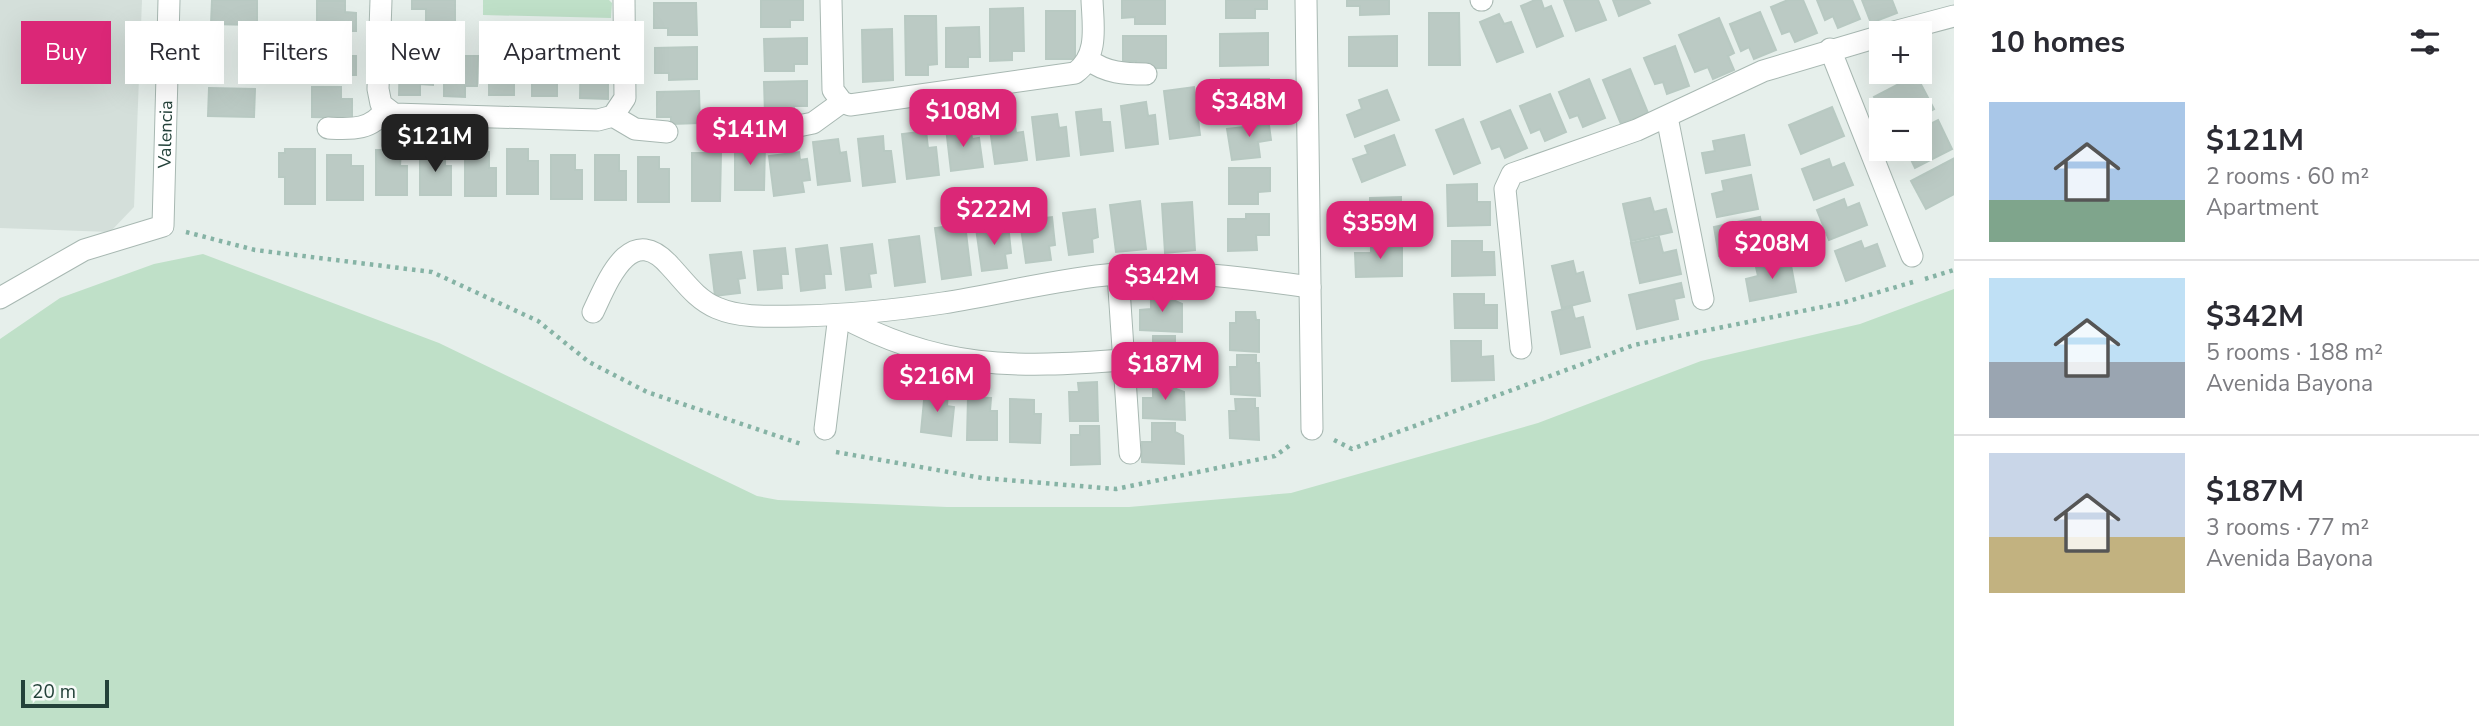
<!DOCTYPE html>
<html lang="en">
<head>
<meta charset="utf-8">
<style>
  :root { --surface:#fff; --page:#f2f2f3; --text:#2b2b33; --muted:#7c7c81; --line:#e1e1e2; --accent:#db2777 }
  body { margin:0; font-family:"Nunito Sans",sans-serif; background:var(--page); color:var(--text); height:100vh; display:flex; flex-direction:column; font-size:26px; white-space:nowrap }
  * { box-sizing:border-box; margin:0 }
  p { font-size:23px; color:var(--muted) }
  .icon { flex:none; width:38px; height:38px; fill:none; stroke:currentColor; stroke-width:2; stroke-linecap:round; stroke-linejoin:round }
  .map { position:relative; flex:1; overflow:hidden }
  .side { display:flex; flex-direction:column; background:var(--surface); width:525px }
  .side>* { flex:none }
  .top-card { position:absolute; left:21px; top:21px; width:665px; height:63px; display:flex; gap:14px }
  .buttons { position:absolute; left:1869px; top:21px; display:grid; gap:14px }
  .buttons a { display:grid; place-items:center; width:63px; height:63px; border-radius:0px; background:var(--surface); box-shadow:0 7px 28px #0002; font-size:35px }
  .scale { position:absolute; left:21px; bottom:18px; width:88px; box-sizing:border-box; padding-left:7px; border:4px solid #24423a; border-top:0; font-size:19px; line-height:24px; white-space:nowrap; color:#24423a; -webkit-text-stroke:5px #f7fbf9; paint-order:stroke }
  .price { position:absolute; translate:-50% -60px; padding:0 16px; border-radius:14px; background:var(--accent); color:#fff; font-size:23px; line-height:46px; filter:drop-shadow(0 2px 4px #0008) }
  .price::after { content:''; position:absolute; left:50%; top:42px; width:21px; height:16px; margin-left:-10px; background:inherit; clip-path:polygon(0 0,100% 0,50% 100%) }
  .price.on { background:#222; color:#fff }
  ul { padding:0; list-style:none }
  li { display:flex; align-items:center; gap:21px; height:175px; padding:0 35px }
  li+li { border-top:2px solid var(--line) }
  li span { display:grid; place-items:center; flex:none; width:196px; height:140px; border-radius:0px; color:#555 }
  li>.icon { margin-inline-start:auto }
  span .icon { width:84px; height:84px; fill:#fffc; stroke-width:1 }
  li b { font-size:30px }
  h2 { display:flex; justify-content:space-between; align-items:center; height:84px; padding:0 35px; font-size:30px }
  .pill { padding:0 24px; border-radius:0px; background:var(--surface); box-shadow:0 7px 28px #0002; font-size:24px; line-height:63px }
  .pill.on { background:var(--accent); color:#fff }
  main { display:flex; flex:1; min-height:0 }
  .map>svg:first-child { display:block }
  .built { fill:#d4dfda }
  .green { fill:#bfe0c8 }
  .building { fill:#bbcac4; stroke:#b8c9c2; stroke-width:2 }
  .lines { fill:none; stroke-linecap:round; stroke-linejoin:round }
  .minor-casing { stroke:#a8b8b2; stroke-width:23 }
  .path { stroke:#86b3a5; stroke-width:4.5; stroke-dasharray:3.5 5; stroke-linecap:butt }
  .minor { stroke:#fff; stroke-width:21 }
  .labels { text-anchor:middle; stroke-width:7; stroke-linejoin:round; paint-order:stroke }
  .street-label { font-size:18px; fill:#24423a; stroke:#f7fbf9 }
</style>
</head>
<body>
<main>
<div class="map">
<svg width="1954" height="726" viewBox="0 0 1954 726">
  <rect width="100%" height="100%" fill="#e6efeb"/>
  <polygon class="built" points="0,0 142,0 134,207 110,232 0,228"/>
  <g class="green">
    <polygon points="483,0 609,0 612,3 611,18 483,15"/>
    <polygon points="203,254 439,343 757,496 778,500 947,507 1129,507 1291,493 1538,423 1701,361 1860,324 1954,289 1954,726 0,726 0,339 60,298 154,264"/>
  </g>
  <g class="building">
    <polygon points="212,0 257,0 257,25 211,24"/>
    <polygon points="412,0 455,0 455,22 426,22 426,9 412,9"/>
    <polygon points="761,0 803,0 803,20 790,20 790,27 761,27"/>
    <polygon points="1122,0 1165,0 1165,24 1135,24 1135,17 1122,18"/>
    <polygon points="1226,0 1267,0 1267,9 1255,9 1255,18 1226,18"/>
    <polygon points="1347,0 1389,0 1389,14 1360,15 1360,6 1347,6"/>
    <polygon points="1535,0 1541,0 1544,9 1551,6 1563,36 1537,47 1521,6"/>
    <polygon points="1564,0 1598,0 1606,20 1576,31"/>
    <polygon points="1613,0 1648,0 1650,3 1619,16"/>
    <polygon points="1788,0 1803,0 1817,33 1795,42 1790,31 1782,34 1771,7"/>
    <polygon points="1817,0 1852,0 1860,19 1838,28 1833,16 1825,20"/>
    <polygon points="1862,0 1892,0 1897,13 1871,23"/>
    <polygon points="317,1 345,1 345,12 356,13 356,31 317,31"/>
    <polygon points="654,3 696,3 697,35 668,35 668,28 654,28"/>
    <polygon points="1023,8 1024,51 1012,51 1012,60 990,61 990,9"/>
    <rect x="1046" y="11" width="29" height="48"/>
    <polygon points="1760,12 1776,50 1754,59 1749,47 1741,51 1730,24"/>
    <polygon points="1429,13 1459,13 1460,65 1429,65"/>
    <polygon points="1499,14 1504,24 1511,22 1523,52 1497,62 1480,22"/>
    <polygon points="905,16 936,16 937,64 928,65 928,75 906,75"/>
    <polygon points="1719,18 1734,53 1728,56 1734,70 1713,79 1708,67 1695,72 1679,35"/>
    <polygon points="979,27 980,57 968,57 968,67 946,67 946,28"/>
    <polygon points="892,29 893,80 863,82 862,30"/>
    <polygon points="1268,33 1268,65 1220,66 1220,34"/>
    <polygon points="581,34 615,35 615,82 608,82 608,99 580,98"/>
    <polygon points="1123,36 1166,36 1166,68 1136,68 1136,61 1123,61"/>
    <polygon points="1397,36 1397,66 1349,66 1349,37"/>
    <polygon points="807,38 807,64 794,64 794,71 765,71 764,39"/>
    <polygon points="317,45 345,45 345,56 356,56 356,75 317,75"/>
    <polygon points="1675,46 1689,86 1667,94 1663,82 1655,84 1644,58"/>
    <polygon points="697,47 697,79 669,80 669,73 655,73 655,48"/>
    <polygon points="489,53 521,54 521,81 514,81 514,95 489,95"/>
    <polygon points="400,55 433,55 433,85 420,84 420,95 399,95"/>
    <polygon points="532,55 564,55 564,82 557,82 557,96 532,96"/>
    <polygon points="444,56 478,56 477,86 465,86 465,97 444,96"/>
    <polygon points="1630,69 1648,113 1621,124 1603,80"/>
    <polygon points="1916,75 1934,109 1920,117 1920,110 1881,110 1874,97"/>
    <polygon points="1221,79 1269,79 1270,111 1222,111"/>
    <polygon points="1589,79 1605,118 1583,127 1578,115 1570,118 1559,92"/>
    <polygon points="807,81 807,106 794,106 794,113 765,114 764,82"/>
    <polygon points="312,87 341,87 341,99 352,99 352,118 312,117"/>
    <polygon points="1194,87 1200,135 1170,139 1164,91"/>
    <polygon points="209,88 255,89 254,117 208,116"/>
    <polygon points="1387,90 1399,120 1355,137 1347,115 1362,109 1359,100"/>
    <polygon points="699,91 700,123 671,124 671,117 657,117 657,92"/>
    <polygon points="1550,94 1566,132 1545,141 1540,129 1531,133 1520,106"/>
    <polygon points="1146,102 1148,116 1155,115 1158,144 1126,148 1121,106"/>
    <polygon points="1832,107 1844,136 1801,154 1789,125"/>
    <polygon points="1101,109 1102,122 1110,122 1113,151 1081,155 1076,112"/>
    <polygon points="1510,110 1527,148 1505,158 1500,146 1492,149 1481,122"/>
    <polygon points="1057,114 1059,128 1066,127 1069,156 1037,160 1032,117"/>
    <polygon points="1268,118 1271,140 1258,142 1260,157 1232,160 1227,129 1245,127 1245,121"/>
    <polygon points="1014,119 1016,133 1023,132 1027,160 995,164 989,122"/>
    <polygon points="1463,119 1480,163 1454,174 1436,130"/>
    <polygon points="1938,120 1952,149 1915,168 1906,149 1920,149 1920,129"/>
    <polygon points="970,125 972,139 979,138 983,167 951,171 946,128"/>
    <polygon points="926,131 928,148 936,147 939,175 907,179 902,134"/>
    <polygon points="1394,135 1405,165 1362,182 1353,159 1368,154 1365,146"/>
    <polygon points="1744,135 1750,165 1706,173 1702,153 1715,151 1713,141"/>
    <polygon points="883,136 884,151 891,151 895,182 863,186 858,139"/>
    <polygon points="838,139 840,153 846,152 850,181 818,185 813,142"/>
    <polygon points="735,144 765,144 764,190 735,190"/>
    <polygon points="285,149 315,149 315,204 285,204 285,177 279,177 279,153 285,153"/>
    <polygon points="507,149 528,149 528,161 538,161 538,194 507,194"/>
    <polygon points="376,150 401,150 400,166 407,166 407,195 376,195"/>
    <polygon points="420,151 445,151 445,166 451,166 451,195 420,195"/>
    <polygon points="465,152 489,152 489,168 496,168 496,196 465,196"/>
    <polygon points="799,152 800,160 807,159 810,180 802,181 804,192 774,196 769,156"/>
    <polygon points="692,153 721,153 720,201 692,201"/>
    <polygon points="327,155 351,155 351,166 363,166 363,200 327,200"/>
    <polygon points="551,155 575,155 575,170 582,170 582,199 551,199"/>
    <polygon points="595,155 619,155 619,171 626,171 626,200 595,200"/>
    <polygon points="638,157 659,157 659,169 669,169 669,202 638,202"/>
    <polygon points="1829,159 1832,168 1844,163 1853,185 1814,200 1802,169"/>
    <polygon points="1953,159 1954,194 1926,209 1911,181"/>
    <polygon points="1229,168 1270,168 1270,191 1258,192 1258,204 1229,204"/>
    <polygon points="1751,175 1758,209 1717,217 1712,194 1724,191 1722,181"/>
    <polygon points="1477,184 1477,202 1490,202 1490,225 1448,226 1447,185"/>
    <polygon points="1401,197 1401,230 1355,231 1354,207 1370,207 1370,198"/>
    <polygon points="1650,198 1654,212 1666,209 1672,232 1631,241 1623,204"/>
    <polygon points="1844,199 1847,208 1859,203 1867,225 1829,240 1817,210"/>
    <polygon points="1140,201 1146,249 1116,252 1110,205"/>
    <polygon points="1192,202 1195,250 1165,253 1162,204"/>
    <polygon points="1095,209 1098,237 1092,239 1093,252 1069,255 1063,213"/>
    <polygon points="1246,214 1269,214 1269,235 1256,235 1257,250 1228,251 1228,219 1246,219"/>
    <polygon points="1052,217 1055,245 1049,246 1051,260 1026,263 1020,221"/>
    <polygon points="1760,217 1766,247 1719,256 1714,227"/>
    <polygon points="965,224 971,275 942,279 935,228"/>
    <polygon points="1008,224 1011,253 1005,254 1007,268 982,271 976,228"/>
    <polygon points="919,236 925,282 895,286 889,240"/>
    <polygon points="1659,237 1663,253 1676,250 1681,274 1640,283 1631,243"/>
    <polygon points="1452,241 1482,241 1482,252 1494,252 1495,275 1452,276"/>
    <polygon points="1861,241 1864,249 1877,244 1885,266 1846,281 1835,251"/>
    <polygon points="1402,243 1402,276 1356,277 1355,253 1371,253 1371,244"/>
    <polygon points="872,244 876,273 869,274 871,287 846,290 841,248"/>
    <polygon points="827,245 831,274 824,274 825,288 801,291 796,249"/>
    <polygon points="785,248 788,274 781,274 782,288 758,290 754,251"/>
    <polygon points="741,252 745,278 738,279 740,293 715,296 710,255"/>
    <polygon points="1790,260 1796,292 1750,301 1746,279 1758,276 1756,267"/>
    <polygon points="1573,261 1576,274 1583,272 1590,301 1562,308 1552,266"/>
    <polygon points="1681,283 1684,297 1674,299 1678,319 1637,329 1629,295"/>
    <polygon points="1151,291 1173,291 1173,300 1182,304 1182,332 1140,330 1140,310 1151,309"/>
    <polygon points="1454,294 1484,294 1484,305 1497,305 1497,328 1455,328"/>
    <polygon points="1572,307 1575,319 1583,317 1590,347 1561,354 1552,312"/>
    <polygon points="1236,312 1255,312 1256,320 1259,320 1259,352 1230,350 1230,323 1236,323"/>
    <polygon points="1153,336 1175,336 1175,345 1184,348 1184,377 1142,375 1142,354 1153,354"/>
    <polygon points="1451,341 1481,341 1481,357 1493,356 1494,380 1452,381"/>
    <polygon points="1237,355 1256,355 1256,363 1259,363 1260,396 1231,394 1230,367 1237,367"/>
    <polygon points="1153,379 1176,379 1176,389 1184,392 1185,420 1143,418 1143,398 1153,398"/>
    <polygon points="1097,382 1098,421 1070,421 1069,392 1079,392 1078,383"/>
    <polygon points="925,390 948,392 947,406 954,407 951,436 921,432"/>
    <polygon points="968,397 991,398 990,411 997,411 997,440 967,440"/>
    <polygon points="1010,399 1034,400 1034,414 1041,414 1040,443 1010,442"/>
    <polygon points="1235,399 1255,399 1255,408 1258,408 1259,440 1230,438 1229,411 1236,411"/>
    <polygon points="1152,423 1175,423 1175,432 1183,436 1184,464 1142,462 1142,442 1152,442"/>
    <polygon points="1080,426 1099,426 1100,464 1071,465 1071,435 1080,435"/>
  </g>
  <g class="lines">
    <defs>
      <g id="minor">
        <polyline points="381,0 378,89 381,104 394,114 598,120 613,116 625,98 624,0"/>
        <path d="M 831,0 L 833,90 L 842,102 L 850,105 L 1075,73 C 1099,56 1093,26 1092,0"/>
        <polyline points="1306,0 1312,429"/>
        <polyline points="1481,0 1482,0"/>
        <polyline points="1890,33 1954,16"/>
        <polyline points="1830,49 1912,256"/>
        <path d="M 1089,60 C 1106,73 1125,74 1146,74"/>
        <polyline points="613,116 635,129 667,132"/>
        <polyline points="1667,117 1703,299"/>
        <path d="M 328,128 C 351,129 371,131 386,109"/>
        <polyline points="764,133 813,123 842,102"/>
        <polyline points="1118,274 1130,453"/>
        <path id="s1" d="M 0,298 L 84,250 L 163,226 L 169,0"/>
        <path d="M 593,312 C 607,283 630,220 670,266 C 685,282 696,299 717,308 C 743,319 773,316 801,316 C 848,315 896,310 943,303 C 1001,294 1057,279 1115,274 C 1180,269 1246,278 1310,287"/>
        <path d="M 839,315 C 938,370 1015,368 1124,360"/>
        <polyline points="1521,348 1505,189 1512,174 1637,130 1763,71 1881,36"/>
        <polyline points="825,429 839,315"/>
      </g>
    </defs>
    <use href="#minor" class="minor-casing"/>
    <g class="path">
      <polyline points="186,232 255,250 432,272 538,321 589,362 647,392 804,445"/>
      <polyline points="1925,279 1954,270"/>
      <polyline points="1334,440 1352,449 1634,345 1842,303 1913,282"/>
      <polyline points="836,452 982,478 1116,489 1275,456 1293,443"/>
    </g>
    <use href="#minor" class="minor"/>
  </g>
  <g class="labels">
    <g class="street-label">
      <text dy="6" stroke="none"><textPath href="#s1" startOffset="271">Valencia</textPath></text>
    </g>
  </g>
</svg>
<div class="buttons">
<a>+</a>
<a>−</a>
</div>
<div class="scale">20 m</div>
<b class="price" style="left:1249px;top:139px">$348M</b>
<b class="price" style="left:963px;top:149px">$108M</b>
<b class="price" style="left:750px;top:167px">$141M</b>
<b class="price on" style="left:435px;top:174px">$121M</b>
<b class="price" style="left:994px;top:247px">$222M</b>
<b class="price" style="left:1380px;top:261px">$359M</b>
<b class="price" style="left:1772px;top:281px">$208M</b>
<b class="price" style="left:1162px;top:314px">$342M</b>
<b class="price" style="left:1165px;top:402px">$187M</b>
<b class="price" style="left:937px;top:414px">$216M</b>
<div class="top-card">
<a class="pill on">Buy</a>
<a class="pill">Rent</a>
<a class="pill">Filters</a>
<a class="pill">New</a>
<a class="pill">Apartment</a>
</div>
</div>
<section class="side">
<h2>10 homes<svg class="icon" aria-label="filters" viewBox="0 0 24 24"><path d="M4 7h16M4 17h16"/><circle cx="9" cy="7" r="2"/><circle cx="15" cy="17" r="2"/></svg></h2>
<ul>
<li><span style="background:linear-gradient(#a9c7e8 70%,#7fa58c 0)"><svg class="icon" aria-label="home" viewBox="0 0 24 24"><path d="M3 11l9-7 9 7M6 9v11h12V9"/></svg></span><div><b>$121M</b><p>2 rooms · 60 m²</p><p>Apartment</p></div></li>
<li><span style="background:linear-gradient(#bfe0f5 60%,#9aa5b1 0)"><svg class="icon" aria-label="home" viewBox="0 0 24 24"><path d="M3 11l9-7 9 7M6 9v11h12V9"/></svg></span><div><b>$342M</b><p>5 rooms · 188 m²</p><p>Avenida Bayona</p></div></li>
<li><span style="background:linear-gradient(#c9d6e8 60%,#c2b280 0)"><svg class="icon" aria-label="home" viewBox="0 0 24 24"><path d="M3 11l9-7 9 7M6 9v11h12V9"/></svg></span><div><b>$187M</b><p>3 rooms · 77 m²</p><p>Avenida Bayona</p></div></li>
</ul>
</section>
</main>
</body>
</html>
